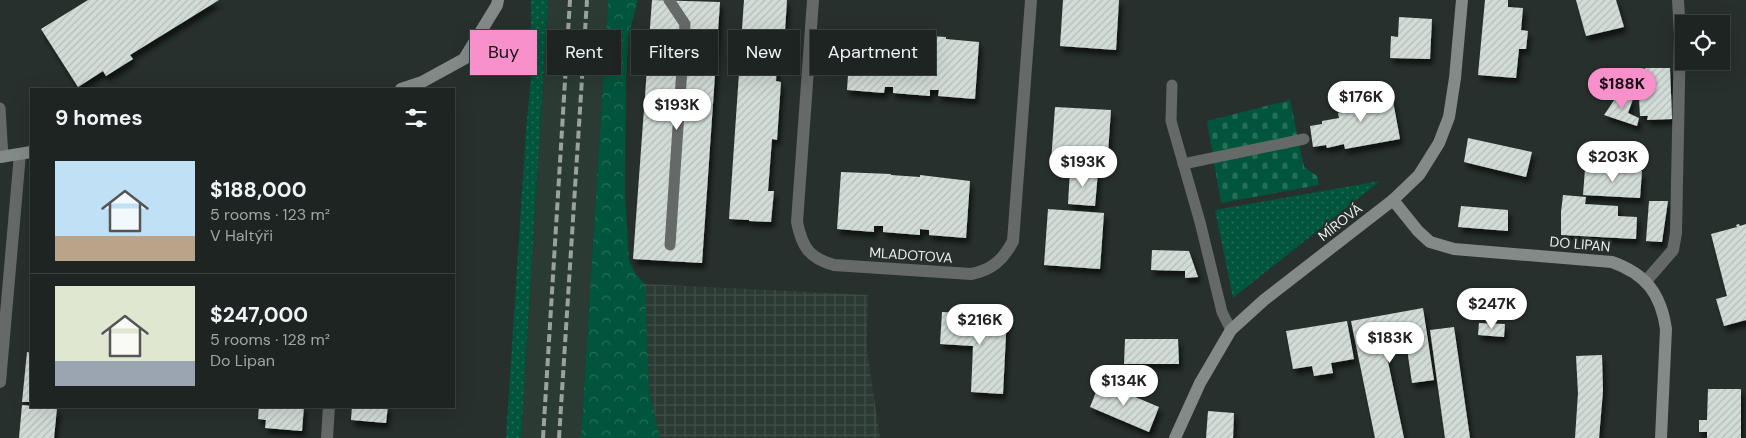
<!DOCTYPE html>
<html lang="en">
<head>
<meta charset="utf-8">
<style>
  :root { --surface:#1d2421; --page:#252c2a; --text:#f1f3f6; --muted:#a0a4a5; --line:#3b413f; --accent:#f890cc }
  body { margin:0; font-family:"DM Sans",sans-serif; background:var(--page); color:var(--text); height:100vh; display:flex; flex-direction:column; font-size:19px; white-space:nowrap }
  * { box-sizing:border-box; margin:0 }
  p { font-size:16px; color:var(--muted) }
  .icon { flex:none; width:28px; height:28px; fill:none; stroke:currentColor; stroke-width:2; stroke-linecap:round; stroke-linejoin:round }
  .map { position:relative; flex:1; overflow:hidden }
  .details { position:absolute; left:30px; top:88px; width:425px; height:320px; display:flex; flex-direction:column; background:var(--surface); border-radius:0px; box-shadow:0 5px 20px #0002,0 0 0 1px var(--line) }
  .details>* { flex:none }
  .banner { position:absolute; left:470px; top:30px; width:475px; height:45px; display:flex; gap:10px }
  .controls { position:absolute; left:1675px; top:15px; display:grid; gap:10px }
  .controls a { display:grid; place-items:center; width:55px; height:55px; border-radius:0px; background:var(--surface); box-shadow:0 5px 20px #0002,0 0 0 1px var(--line); font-size:25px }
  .price { position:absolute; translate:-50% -42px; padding:0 11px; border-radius:18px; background:#fff; color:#222; font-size:16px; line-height:32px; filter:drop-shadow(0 1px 2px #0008) }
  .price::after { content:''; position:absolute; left:50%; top:30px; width:15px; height:11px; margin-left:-8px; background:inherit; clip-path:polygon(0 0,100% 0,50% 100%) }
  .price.selected { background:var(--accent); color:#111 }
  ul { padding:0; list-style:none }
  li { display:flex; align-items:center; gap:15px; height:125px; padding:0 25px }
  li+li { border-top:1px solid var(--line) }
  li span { display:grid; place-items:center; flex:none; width:140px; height:100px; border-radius:0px; color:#555 }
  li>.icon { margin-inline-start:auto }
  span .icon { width:60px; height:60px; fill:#fffc; stroke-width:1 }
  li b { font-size:21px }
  h2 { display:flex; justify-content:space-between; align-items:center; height:60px; padding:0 25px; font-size:21px }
  .tag { padding:0 18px; border-radius:0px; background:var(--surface); box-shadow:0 5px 20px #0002,0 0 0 1px var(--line); font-size:18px; line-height:45px }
  .tag.selected { background:var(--accent); color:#111 }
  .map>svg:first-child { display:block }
  .built { fill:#2b3b34 }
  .industrial { fill:url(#industrial-grid) }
  .grass { fill:url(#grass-dots) }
  .cemetery { fill:url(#cemetery-stones) }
  .park { fill:url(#park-crowns) }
  .building { fill:url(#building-hatch); filter:url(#shadow) }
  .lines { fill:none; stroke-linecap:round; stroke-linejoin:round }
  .lane { stroke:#656967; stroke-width:11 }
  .street { stroke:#656967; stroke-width:12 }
  .secondary { stroke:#838a87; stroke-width:12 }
  .rail { stroke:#9ba29e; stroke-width:4; stroke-dasharray:8 4; stroke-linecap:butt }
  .labels { text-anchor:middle; stroke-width:5; stroke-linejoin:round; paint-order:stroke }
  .street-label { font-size:14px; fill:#eaefec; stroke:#27302c }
</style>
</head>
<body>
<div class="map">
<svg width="1746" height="438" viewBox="0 0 1746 438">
  <defs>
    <pattern id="industrial-grid" width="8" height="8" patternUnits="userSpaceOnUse" patternTransform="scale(1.25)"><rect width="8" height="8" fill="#2b3b34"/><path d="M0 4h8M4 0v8" fill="none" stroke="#404e48"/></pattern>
    <pattern id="grass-dots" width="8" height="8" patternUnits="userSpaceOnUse" patternTransform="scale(1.25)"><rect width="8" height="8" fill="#00553c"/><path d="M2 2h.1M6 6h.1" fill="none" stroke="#256e58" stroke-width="1.8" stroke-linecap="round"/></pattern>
    <pattern id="cemetery-stones" width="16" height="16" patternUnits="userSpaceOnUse" patternTransform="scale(1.25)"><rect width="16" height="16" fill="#00553c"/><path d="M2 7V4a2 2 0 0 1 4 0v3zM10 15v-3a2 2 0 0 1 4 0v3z" fill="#256e58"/></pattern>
    <pattern id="park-crowns" width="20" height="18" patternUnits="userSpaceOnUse" patternTransform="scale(1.25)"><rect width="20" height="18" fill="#00553c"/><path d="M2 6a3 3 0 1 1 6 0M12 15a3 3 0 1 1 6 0" fill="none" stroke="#256e58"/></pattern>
    <pattern id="building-hatch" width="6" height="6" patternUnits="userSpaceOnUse" patternTransform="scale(1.25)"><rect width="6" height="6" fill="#d1dcd7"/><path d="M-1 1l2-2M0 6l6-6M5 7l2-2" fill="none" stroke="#b5beba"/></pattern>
    <filter id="shadow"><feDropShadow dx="3" dy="5.5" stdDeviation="2.5" flood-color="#0009"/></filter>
  </defs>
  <rect width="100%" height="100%" fill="#27302c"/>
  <polygon class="built" points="548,0 608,0 581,438 521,438"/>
  <polygon class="industrial" points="645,284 868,295 867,350 880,438 660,438 649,391"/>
  <g class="grass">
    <polygon points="531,0 548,0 521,438 506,438 526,131 531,78"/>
    <polygon points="1380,181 1233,298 1215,210"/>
  </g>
  <polygon class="cemetery" points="1290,100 1304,167 1317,176 1319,185 1221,203 1207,121"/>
  <polygon class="park" points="608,0 638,0 628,37 626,86 625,193 629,261 635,273 645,284 649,391 660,438 581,438"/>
  <g class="building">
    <polygon points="88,0 219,0 130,55 133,59 106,76 103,71 78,87 41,29"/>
    <polygon points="652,0 720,2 702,263 633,259"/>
    <polygon points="744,0 787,0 785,31 779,30 776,81 781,82 777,140 772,139 768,191 774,191 771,222 749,221 749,220 729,219"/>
    <polygon points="1063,0 1119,0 1116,50 1060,46"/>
    <polygon points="1485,0 1508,0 1508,7 1523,8 1521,30 1528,31 1526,49 1519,49 1516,78 1478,75"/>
    <polygon points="1576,0 1616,0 1624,27 1586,36"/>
    <polygon points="1399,17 1432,19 1430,59 1390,58 1391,36 1398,37"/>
    <polygon points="851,32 885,35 885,33 930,38 930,36 946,37 946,39 979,42 975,99 938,96 939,90 930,90 930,96 893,93 893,87 885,87 884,93 847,90"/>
    <polygon points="1645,68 1670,68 1672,119 1647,120 1648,116 1640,116 1638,79 1646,79"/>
    <polygon points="1387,86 1390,102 1393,101 1400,139 1345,149 1344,144 1327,148 1326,145 1313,147 1310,126 1322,124 1322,121 1339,118 1338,113 1363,108 1360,91"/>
    <polygon points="1619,93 1633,99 1628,113 1639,118 1637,126 1604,115"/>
    <polygon points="1055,107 1111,110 1107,167 1051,162"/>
    <polygon points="1468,138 1532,152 1526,177 1464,162"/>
    <polygon points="1585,169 1642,171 1640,198 1583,195"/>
    <polygon points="1070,170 1098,172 1095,206 1068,204"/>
    <polygon points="841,172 891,174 891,175 920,177 920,175 970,181 966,238 929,235 929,230 920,229 920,235 883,232 883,226 874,226 874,232 837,229"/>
    <polygon points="1563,195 1586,197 1585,204 1618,206 1618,216 1637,217 1636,239 1561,235 1561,212"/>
    <polygon points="1649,201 1668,201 1662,242 1646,241"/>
    <polygon points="1461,206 1508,210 1508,231 1458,227"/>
    <polygon points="1048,209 1104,213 1100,269 1044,265"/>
    <polygon points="1739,224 1740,226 1746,224 1746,320 1724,326 1716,299 1727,296 1711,234 1737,227 1736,225"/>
    <polygon points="1152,250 1189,251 1198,277 1185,278 1185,271 1151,270"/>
    <polygon points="1423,308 1434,380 1412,383 1405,335 1383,338 1404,438 1375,438 1351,321"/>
    <polygon points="942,312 1007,315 1003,394 971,392 973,346 940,344"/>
    <polygon points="1347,321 1354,359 1331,363 1333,373 1314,376 1312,366 1293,369 1286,331"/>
    <polygon points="1479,323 1505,324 1504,337 1478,335"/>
    <polygon points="1454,327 1470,438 1445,438 1430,330"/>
    <polygon points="1125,339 1178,339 1179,364 1124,364"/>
    <polygon points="27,352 31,353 31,402 22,402"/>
    <polygon points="1602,355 1603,391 1599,438 1575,438 1578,393 1576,356"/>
    <polygon points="1100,382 1159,407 1149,432 1090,407"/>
    <polygon points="1708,389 1741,389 1741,438 1707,438 1707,432 1699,432 1699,420 1707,420"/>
    <polygon points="22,405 57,408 54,438 19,438"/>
    <polygon points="259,406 304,406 302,431 265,428 266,420 258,419"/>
    <polygon points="352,406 388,406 386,423 351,420"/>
    <polygon points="1208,411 1234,413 1233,438 1206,438"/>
  </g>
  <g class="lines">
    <g class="lane">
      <polyline points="669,0 685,24 670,245"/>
      <polyline points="1172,85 1171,121 1200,222 1222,312 1231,330"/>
      <polyline points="0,108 3,157"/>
      <polyline points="1183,164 1304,139"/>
    </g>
    <g class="street">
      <path d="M 813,0 L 797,222 C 802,247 809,258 834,265 L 971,274 C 992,270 1003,260 1013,241 L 1031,0"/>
      <polyline points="1646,281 1673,250 1676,233 1680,34 1678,0"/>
      <polyline points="0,382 20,154"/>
      <polyline points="327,438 329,406"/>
    </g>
    <g class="secondary">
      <polyline points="401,89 422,82 464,59 497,5 498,0"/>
      <polyline points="0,157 31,152"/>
      <path d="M 1393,200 L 1418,231 L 1430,242 L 1454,249 L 1612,262 C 1646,274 1661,294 1666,329 L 1661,438"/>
      <polyline points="1175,438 1200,383 1231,330 1264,300 1393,200 1419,175 1439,143 1449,117 1455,78 1462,0"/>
    </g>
    <g class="rail">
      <polyline points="543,438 570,0"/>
      <polyline points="559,438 587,0"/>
    </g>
  </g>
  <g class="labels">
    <g class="street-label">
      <text transform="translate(1340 222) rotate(-38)" y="5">MÍROVÁ</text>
      <text transform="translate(1580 244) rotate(5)" y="5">DO LIPAN</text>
      <text transform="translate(911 255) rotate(4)" y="5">MLADOTOVA</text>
    </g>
  </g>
</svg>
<div class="controls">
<a><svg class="icon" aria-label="locate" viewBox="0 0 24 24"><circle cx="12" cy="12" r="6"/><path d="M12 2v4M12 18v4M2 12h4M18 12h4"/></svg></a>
</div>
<b class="price selected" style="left:1622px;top:110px">$188K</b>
<b class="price" style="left:1361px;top:123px">$176K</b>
<b class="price" style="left:677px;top:131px">$193K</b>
<b class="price" style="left:1613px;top:183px">$203K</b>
<b class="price" style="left:1083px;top:188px">$193K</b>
<b class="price" style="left:1492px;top:330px">$247K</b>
<b class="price" style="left:980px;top:346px">$216K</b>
<b class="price" style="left:1390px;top:364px">$183K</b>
<b class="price" style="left:1124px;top:407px">$134K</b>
<div class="banner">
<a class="tag selected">Buy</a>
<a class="tag">Rent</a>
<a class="tag">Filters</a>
<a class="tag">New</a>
<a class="tag">Apartment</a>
</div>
<section class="details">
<h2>9 homes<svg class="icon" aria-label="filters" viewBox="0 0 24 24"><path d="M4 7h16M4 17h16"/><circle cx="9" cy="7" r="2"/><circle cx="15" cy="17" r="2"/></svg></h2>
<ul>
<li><span style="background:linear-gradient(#bfe0f5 75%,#b9a48a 0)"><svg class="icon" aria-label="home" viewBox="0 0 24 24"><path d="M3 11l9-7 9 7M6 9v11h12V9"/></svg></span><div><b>$188,000</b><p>5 rooms · 123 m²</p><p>V Haltýři</p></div></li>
<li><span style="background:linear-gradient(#dfe7d0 75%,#9aa5b1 0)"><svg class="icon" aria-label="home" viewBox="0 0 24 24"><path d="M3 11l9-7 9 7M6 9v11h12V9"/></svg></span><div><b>$247,000</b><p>5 rooms · 128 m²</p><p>Do Lipan</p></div></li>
</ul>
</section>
</div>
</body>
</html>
